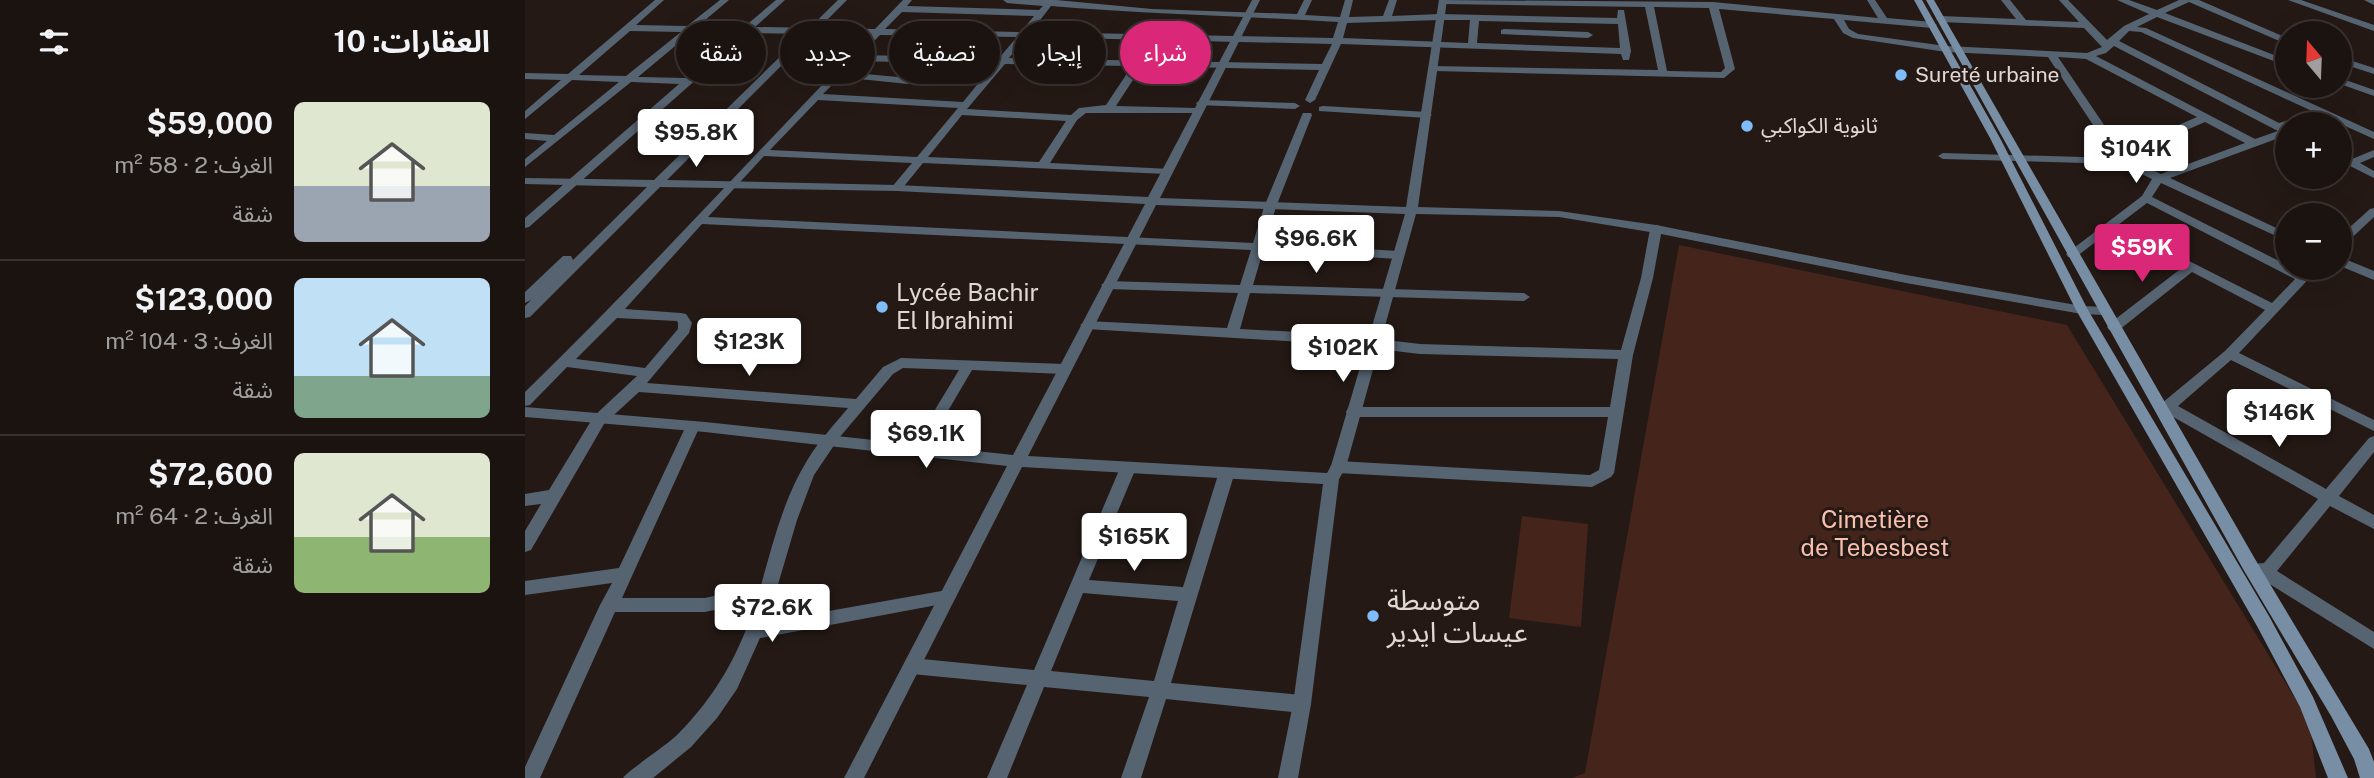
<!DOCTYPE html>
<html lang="ar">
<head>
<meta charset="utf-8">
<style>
  :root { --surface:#1b1310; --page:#241c19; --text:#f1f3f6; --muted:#a09e9f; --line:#393230; --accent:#db2777 }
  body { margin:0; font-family:"Public Sans","Noto Sans Arabic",sans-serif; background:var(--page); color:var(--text); direction:rtl; height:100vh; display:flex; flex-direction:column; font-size:26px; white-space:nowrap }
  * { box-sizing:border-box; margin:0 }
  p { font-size:23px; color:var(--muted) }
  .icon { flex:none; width:38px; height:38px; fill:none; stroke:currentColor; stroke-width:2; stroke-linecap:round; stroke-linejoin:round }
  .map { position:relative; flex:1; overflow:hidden; direction:ltr }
  .details { display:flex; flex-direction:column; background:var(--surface); width:525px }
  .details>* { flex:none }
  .guide { position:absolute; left:21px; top:21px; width:665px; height:63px; direction:rtl; display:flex; gap:14px }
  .needle { width:46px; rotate:341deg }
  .controls { position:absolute; left:1750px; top:21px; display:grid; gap:14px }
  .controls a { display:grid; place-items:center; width:77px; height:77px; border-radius:50%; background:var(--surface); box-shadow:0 7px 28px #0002,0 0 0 2px var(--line); font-size:35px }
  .price { position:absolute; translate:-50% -60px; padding:0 16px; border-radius:7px; background:#fff; color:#222; font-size:23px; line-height:46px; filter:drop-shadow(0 2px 4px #0008) }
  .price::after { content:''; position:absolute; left:50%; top:42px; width:21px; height:16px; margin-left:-10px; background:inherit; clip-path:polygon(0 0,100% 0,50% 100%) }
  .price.selected { background:var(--accent); color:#fff }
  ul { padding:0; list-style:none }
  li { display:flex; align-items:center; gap:21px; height:175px; padding:0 35px }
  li+li { border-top:2px solid var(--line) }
  li span { display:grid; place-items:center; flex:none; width:196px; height:140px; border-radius:10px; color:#555 }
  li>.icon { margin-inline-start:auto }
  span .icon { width:84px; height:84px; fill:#fffc; stroke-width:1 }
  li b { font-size:30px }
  h2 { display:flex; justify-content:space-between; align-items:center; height:84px; padding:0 35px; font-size:30px }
  .tag { padding:0 24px; border-radius:32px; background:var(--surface); box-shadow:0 7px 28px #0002,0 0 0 2px var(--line); font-size:24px; line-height:63px }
  .tag.selected { background:var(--accent); color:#fff }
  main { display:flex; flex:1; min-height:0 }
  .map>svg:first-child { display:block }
  .green { fill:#45251b }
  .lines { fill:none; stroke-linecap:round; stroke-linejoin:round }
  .minor { fill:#566472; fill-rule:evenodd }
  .tertiary { fill:#566472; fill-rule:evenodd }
  .secondary { fill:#778ea4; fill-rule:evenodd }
  .poi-dot { fill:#7ebdf9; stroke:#241915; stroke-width:2.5 }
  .labels { text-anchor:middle; stroke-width:6; stroke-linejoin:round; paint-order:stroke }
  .far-poi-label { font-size:21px; fill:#e1d8d5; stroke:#241915; text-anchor:start }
  .poi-label { font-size:24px; fill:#e1d8d5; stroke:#241915; text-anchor:start }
  .park-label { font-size:24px; fill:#fabfac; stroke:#241915 }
  .near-poi-label { font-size:28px; fill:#e1d8d5; stroke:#241915; text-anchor:start }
</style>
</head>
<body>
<main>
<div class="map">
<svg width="1849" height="778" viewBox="0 0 1849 778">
  <rect width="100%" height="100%" fill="#241915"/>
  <g class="green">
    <polygon points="1154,245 1542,325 1785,723 1791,778 1047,778 1060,773"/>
    <polygon points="997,516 1063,524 1056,627 984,618"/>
  </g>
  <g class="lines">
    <g class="minor">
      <path d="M 130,0 L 139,0 L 111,25 L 162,26 L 195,0 L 204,0 L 173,26 L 219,27 L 251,0 L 260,0 L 230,27 L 350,29 L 378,0 L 387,0 L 382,6 L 514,10 L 518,6 L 482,3 L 478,0 L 531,0 L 627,9 L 772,14 L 779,0 L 787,0 L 780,15 L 815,17 L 820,0 L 828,0 L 824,17 L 858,16 L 864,0 L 872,0 L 867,16 L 915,14 L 1092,18 L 1093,10 L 1099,10 L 1106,51 L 1104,60 L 1098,60 L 1096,54 L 816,44 L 790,100 L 785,103 L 780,100 L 794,70 L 617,66 L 591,106 L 672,108 L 676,109 L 676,113 L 561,113 L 552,120 L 525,163 L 645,169 L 647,171 L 641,174 L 398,163 L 376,190 L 372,191 L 366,188 L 387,163 L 239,156 L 183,217 L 728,243 L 739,207 L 777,115 L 778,113 L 786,113 L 787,115 L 751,207 L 740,243 L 873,251 L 879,255 L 873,259 L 738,251 L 728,285 L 999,293 L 1005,297 L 999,301 L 725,293 L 715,329 L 810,334 L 895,344 L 1096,350 L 1116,278 L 1125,229 L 1131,225 L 1135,226 L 1137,229 L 1128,278 L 1108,355 L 1089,473 L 1086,477 L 1067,487 L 813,473 L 808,471 L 805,467 L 808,463 L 813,461 L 1065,475 L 1074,470 L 1083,417 L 828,417 L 823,416 L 821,412 L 823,408 L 828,407 L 1085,407 L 1093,359 L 895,354 L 810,344 L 562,329 L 555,325 L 562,321 L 702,328 L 713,293 L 582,289 L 576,285 L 582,281 L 715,285 L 726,250 L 177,224 L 100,309 L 156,313 L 161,314 L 167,323 L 164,333 L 122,383 L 331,399 L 358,367 L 376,358 L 539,364 L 546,369 L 539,374 L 447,370 L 397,455 L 387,455 L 385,451 L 434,370 L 378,368 L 368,374 L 314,438 L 289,475 L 272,520 L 242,622 L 422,590 L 428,592 L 430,597 L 428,602 L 235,638 L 212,689 L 192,718 L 166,747 L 128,778 L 98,778 C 101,772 142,745 152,735 C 191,696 215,653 231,601 L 180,612 L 90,612 L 15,778 L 0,778 L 0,767 L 75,605 L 87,583 L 0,595 L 0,581 L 94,568 L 161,426 L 163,422 L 173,422 L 175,426 L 97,598 L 180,598 L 236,585 C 248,543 259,497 283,459 C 294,441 309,425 323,408 L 114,392 L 79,424 L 6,550 L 0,552 L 0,531 L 16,504 L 0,506 L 0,494 L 24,490 L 69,416 L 112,376 L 42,367 L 5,405 L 0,406 L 0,392 C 118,277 230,154 345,35 L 224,33 L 4,227 L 0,228 L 0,218 L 154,84 L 106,82 L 0,167 L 0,159 L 22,141 L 0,139 L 0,133 L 29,135 L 94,82 L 47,80 L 0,119 L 0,111 L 36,80 L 0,79 L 0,73 L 43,74 ZM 526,6 C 622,14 717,16 813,22 L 808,38 L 506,32 ZM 377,12 L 509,16 L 496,32 L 360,29 ZM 915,20 L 945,20 L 943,43 L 818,38 L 822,23 ZM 954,21 L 1093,24 L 1095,48 L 952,43 ZM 105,31 L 156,32 L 101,76 L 54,75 ZM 167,32 L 213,33 L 161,78 L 113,77 ZM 355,35 L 492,37 L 474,58 L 335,55 ZM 501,37 L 807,44 L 797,64 L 484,58 ZM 330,61 L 416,63 L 407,75 L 383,78 L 320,72 ZM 426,63 L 469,64 L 438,102 L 298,94 L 315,77 L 383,84 L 410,81 L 413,80 ZM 480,64 L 607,66 L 581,105 L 554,108 L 546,115 L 442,109 ZM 293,100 L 433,108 L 392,157 L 245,150 ZM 437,115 L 541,121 L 514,162 L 403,157 ZM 92,318 L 152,321 L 153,323 L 153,329 L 120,368 L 51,359 Z"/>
      <path d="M 914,0 L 1188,2 L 1353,18 L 1342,0 L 1350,0 L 1362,18 L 1407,22 L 1412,25 L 1407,28 L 1319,20 L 1324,29 L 1333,34 L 1421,46 L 1562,53 L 1577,47 L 1559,28 L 1416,22 L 1411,19 L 1416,16 L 1491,19 L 1476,0 L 1485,0 L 1501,20 L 1554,22 L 1534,0 L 1543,0 L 1582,40 L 1599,26 L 1624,14 L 1592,0 L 1604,0 L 1632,10 L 1654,0 L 1674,0 L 1762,38 L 1762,44 L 1759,43 L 1664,2 L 1640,13 L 1762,60 L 1762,66 L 1632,17 L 1612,27 L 1621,28 L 1849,132 L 1849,139 L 1798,116 L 1770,124 L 1762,124 L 1762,135 L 1645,178 L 1762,233 L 1762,241 L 1636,183 L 1627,197 L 1762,265 L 1762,268 L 1776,273 L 1781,268 L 1794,268 L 1714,353 L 1849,420 L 1849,431 L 1706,360 L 1653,406 L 1801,489 L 1844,438 L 1849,436 L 1849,452 L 1814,496 L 1849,515 L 1849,529 L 1805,506 L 1752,571 L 1849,632 L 1849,649 L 1735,578 L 1727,569 L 1729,564 L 1739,563 L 1793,499 L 1643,414 L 1633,415 L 1631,411 L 1637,403 L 1700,351 L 1740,310 L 1667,272 L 1594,330 L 1584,330 L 1582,327 L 1584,324 L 1658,267 L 1586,230 L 1551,257 L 1543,257 L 1541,254 L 1617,196 L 1627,179 L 1596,164 L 1418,159 L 1413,156 L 1418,153 L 1590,158 L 1523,57 L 1421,52 L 1328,38 L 1318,33 L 1309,19 L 1194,9 L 1210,69 L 1199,78 L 910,71 L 907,70 L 907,66 L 1133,70 L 1120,7 L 918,4 ZM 1129,7 L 1184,8 L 1200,68 L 1196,72 L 1142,71 ZM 1604,31 L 1616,32 L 1789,112 L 1754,123 L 1594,41 ZM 1589,46 L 1753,131 L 1730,139 L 1571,56 L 1581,53 ZM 1533,57 L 1561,59 L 1672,117 L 1596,150 ZM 1680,122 L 1720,143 L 1636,174 L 1600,157 ZM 1622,203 L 1770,279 L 1747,303 L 1593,225 Z"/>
      <polygon points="1763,0 1776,0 1849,25 1849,31"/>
      <polygon points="1839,0 1849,0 1849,5"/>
      <polygon points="979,29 1063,32 1068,35 1063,38 976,34 976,30"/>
      <polygon points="1815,57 1849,68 1849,74 1815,63"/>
      <polygon points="1815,78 1849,90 1849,96 1815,84"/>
      <polygon points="676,100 770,103 775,106 770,109 672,105 671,103"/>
      <polygon points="798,106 902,112 907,115 902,118 794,111 794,107"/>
      <polygon points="1849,150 1849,157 1835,163 1849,171 1849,178 1815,161 1815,154 1827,159"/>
      <polygon points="1849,208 1849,217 1819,245 1815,246 1815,236 1845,209"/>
      <polygon points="1815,257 1849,271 1849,280 1815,266"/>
      <path d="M 603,462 L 608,464 L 611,468 L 564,580 L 658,587 L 693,475 L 696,471 L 706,471 L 709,475 L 646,683 L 777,695 L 783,698 L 786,704 L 783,710 L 777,713 L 641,699 L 616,778 L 596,778 L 624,697 L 519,687 L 482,778 L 462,778 L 502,685 L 387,674 L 381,672 L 378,666 L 381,660 L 387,658 L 509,670 L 595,468 L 598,464 ZM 558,593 L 653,601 L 629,681 L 526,671 Z"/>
    </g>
    <path class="tertiary" d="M 313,0 L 322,0 L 142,180 L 372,185 L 623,197 L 727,0 L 735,0 L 635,198 L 881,207 L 914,0 L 922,0 L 893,207 L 1034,211 L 1131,225 L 1381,275 L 1557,306 L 1580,307 L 1586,311 L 1580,315 L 1557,314 L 1381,283 L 1131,233 L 1034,217 L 891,214 L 821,467 L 814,479 L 786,704 L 773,778 L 753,778 L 768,704 L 798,484 L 497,467 L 339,778 L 319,778 L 482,466 L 180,432 L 0,417 L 0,407 L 180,422 L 488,455 L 620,204 L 372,191 L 135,187 L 5,317 L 0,318 L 0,306 L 6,300 L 0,303 L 0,292 L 38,256 L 46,256 L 48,260 L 122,187 L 0,184 L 0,178 L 129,180 ZM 631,205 L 880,214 L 806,466 L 802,473 L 503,456 Z"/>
    <g class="secondary">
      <polygon points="1389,0 1397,0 1475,138 1563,310 1744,616 1788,697 1823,778 1803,778 1775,707 1732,626 1551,310 1465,138"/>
      <polygon points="1401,0 1409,0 1730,559 1844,749 1849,762 1849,778 1835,778 1829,759 1806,716 1718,569"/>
    </g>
  </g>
  <g class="poi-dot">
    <circle cx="1376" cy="75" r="7"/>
    <circle cx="1222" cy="126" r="7"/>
    <circle cx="357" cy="307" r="7"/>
    <circle cx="848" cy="616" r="7"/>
  </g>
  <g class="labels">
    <g class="far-poi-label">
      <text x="1390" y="82">Sureté urbaine</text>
      <text x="1236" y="133">ثانوية الكواكبي</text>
    </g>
    <g class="poi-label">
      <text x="371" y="301">Lycée Bachir<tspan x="371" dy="28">El Ibrahimi</tspan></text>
    </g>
    <g class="park-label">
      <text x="1350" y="528">Cimetière<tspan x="1350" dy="28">de Tebesbest</tspan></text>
    </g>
    <g class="near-poi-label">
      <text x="862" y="610">متوسطة<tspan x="862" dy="32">عيسات ايدير</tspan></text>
    </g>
  </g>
</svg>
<div class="controls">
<a><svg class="needle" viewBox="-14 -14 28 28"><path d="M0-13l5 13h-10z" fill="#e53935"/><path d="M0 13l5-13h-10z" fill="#a09e9f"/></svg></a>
<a>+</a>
<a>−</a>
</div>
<b class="price" style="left:171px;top:169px">$95.8K</b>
<b class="price" style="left:1611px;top:185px">$104K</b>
<b class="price" style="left:791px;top:275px">$96.6K</b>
<b class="price selected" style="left:1617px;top:284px">$59K</b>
<b class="price" style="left:224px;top:378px">$123K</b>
<b class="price" style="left:818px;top:384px">$102K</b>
<b class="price" style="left:1754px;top:449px">$146K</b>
<b class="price" style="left:401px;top:470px">$69.1K</b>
<b class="price" style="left:609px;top:573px">$165K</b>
<b class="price" style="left:247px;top:644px">$72.6K</b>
<div class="guide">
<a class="tag selected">شراء</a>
<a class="tag">إيجار</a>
<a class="tag">تصفية</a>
<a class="tag">جديد</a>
<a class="tag">شقة</a>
</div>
</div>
<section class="details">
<h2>العقارات: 10<svg class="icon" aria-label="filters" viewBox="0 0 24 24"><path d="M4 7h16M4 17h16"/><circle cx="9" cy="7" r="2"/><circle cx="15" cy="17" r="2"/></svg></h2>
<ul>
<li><span style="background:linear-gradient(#dfe7d0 60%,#9aa5b1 0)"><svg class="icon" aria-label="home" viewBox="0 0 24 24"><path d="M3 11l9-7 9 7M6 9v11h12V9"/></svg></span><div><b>$59,000</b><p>الغرف: 2 · 58 m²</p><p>شقة</p></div></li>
<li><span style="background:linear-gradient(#bfe0f5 70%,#7fa58c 0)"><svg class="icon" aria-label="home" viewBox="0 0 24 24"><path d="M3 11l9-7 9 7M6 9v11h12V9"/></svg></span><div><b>$123,000</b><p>الغرف: 3 · 104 m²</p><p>شقة</p></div></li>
<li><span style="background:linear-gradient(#dfe7d0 60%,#8fb573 0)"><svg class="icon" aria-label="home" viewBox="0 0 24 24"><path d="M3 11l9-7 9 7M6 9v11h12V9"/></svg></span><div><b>$72,600</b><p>الغرف: 2 · 64 m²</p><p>شقة</p></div></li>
</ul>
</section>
</main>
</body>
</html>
